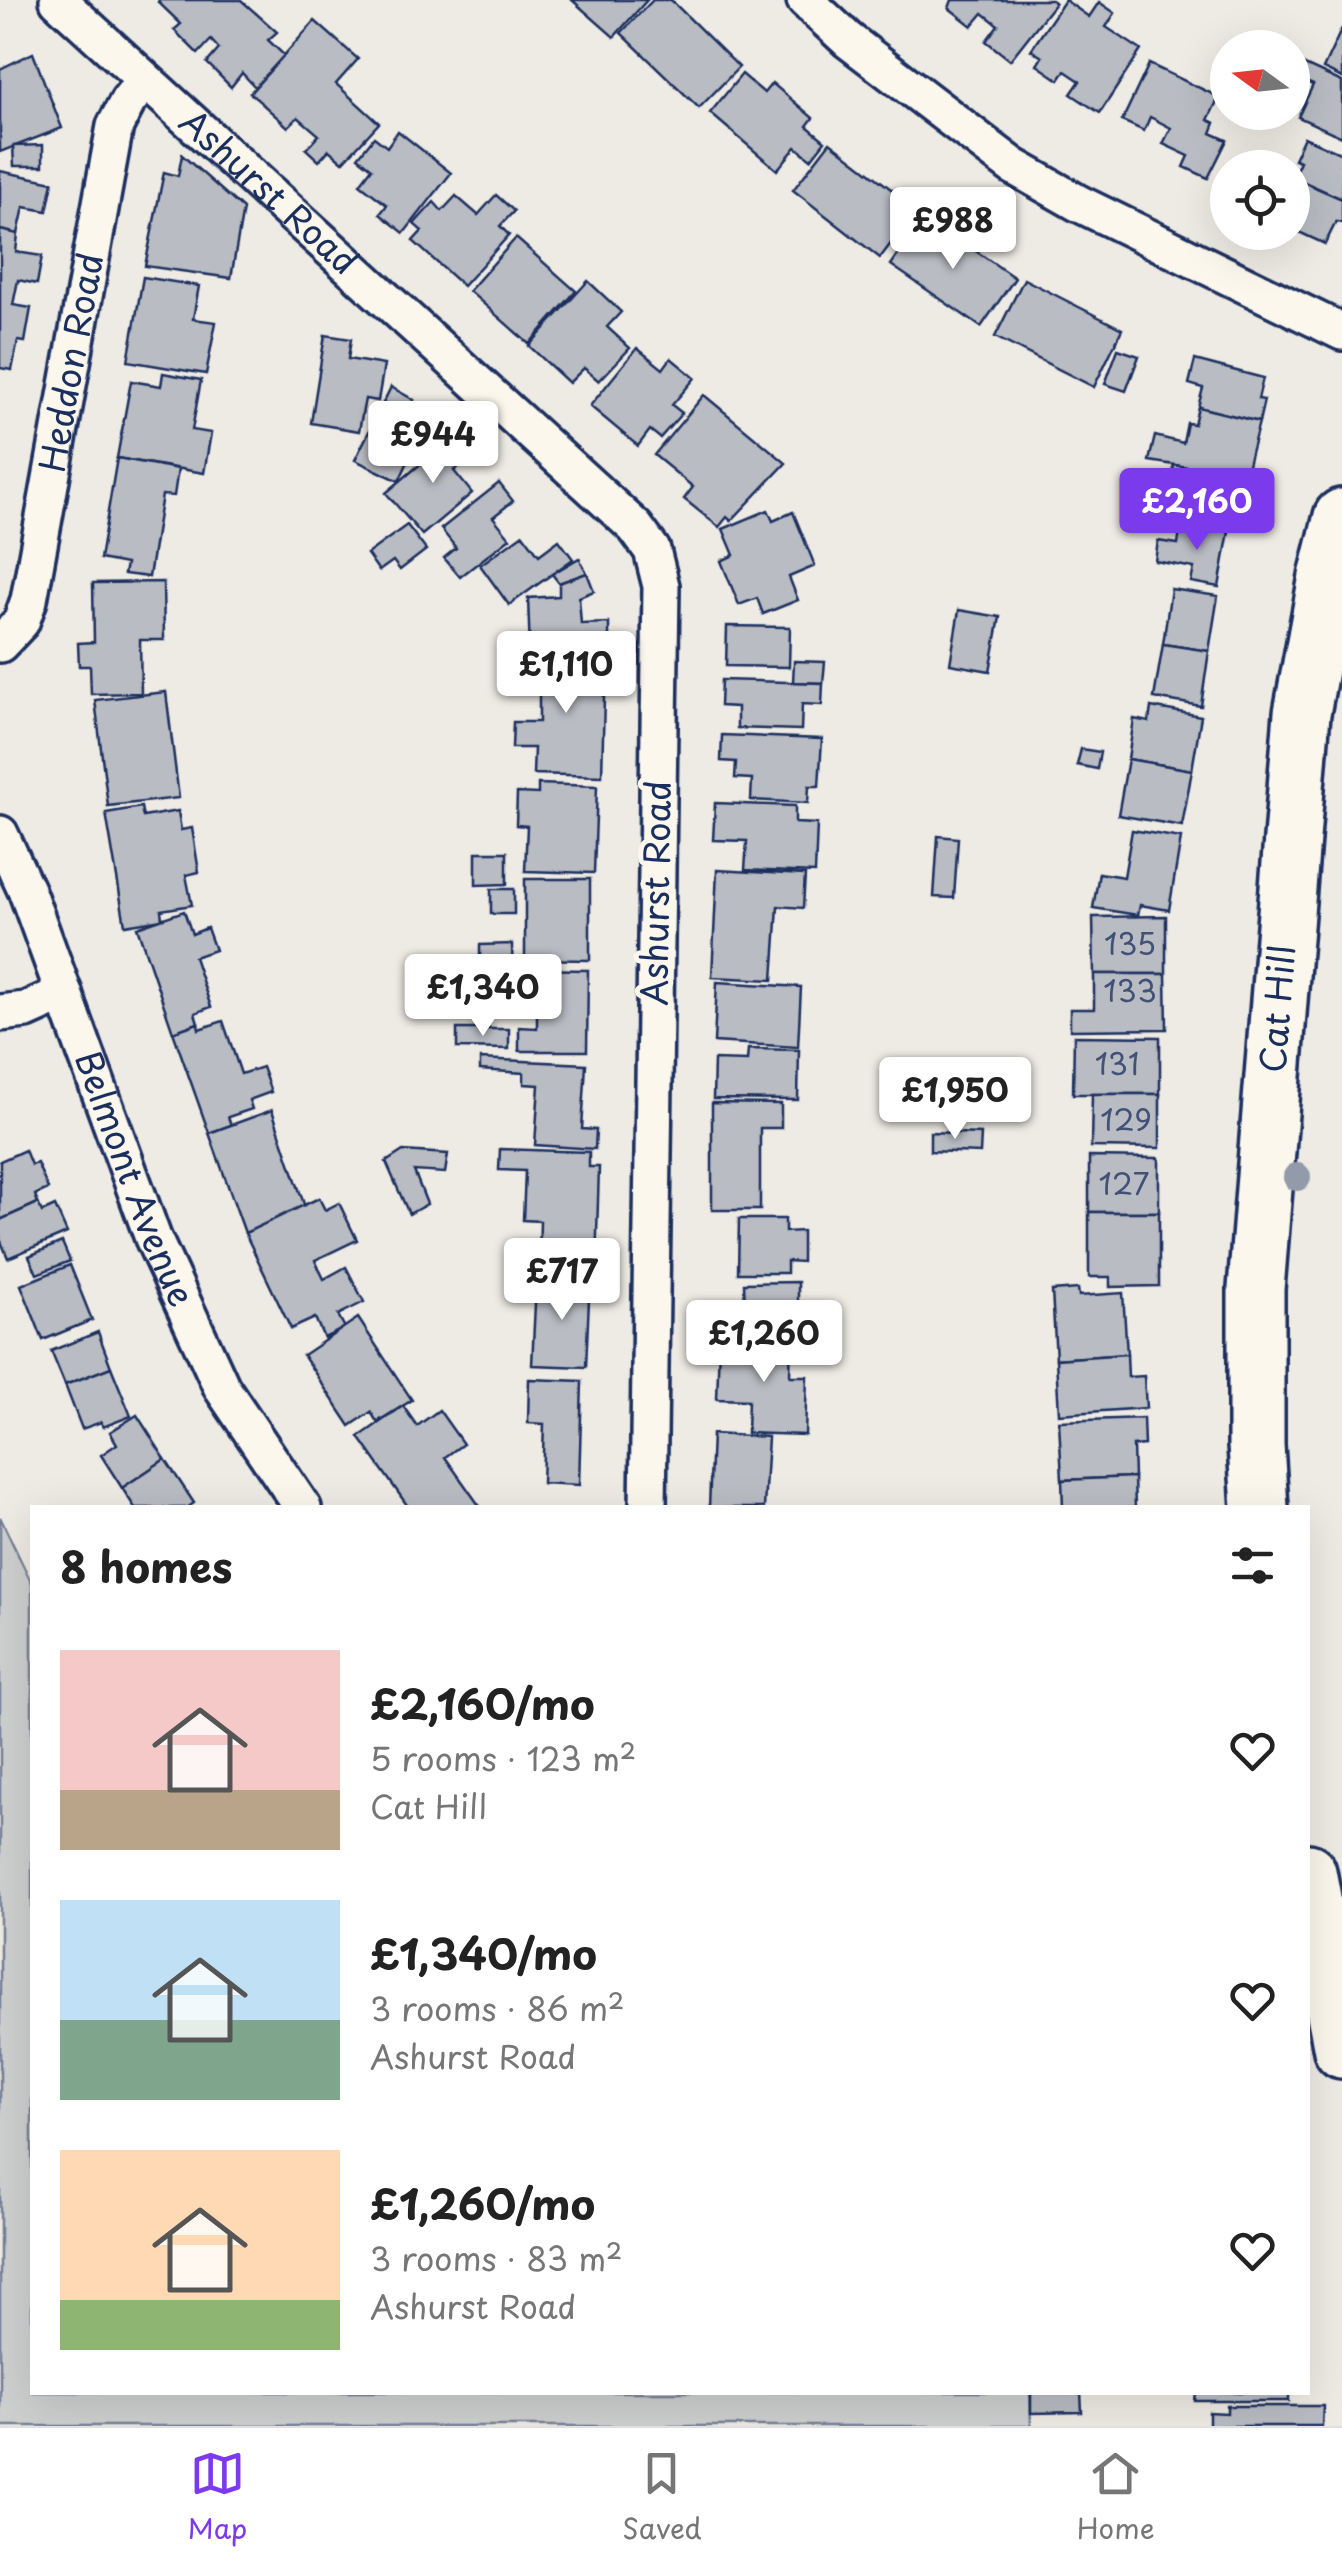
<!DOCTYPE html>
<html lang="en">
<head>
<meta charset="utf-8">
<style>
  :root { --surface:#fff; --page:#f2f2f2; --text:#222; --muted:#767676; --line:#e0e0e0; --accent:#7c3aed }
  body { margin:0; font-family:"Playpen Sans",sans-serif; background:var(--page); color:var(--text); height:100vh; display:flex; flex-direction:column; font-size:38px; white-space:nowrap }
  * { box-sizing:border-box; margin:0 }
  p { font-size:32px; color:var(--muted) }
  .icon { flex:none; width:55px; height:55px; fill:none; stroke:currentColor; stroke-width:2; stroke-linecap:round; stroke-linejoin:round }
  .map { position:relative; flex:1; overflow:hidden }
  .sheet { position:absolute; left:30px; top:1505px; width:1280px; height:890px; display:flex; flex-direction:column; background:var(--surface); border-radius:0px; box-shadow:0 10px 40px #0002 }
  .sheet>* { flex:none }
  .needle { width:65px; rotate:285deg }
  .tools { position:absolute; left:1210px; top:30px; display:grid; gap:20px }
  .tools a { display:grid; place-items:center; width:100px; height:100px; border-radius:50%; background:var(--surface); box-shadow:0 10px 40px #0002; font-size:50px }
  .price { position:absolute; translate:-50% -85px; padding:0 22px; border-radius:10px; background:#fff; color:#222; font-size:32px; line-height:65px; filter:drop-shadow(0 2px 5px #0008) }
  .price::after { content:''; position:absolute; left:50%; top:60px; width:30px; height:22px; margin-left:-15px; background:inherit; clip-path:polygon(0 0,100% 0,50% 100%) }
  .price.on { background:var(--accent); color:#fff }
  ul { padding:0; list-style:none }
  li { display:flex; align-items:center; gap:30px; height:250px; padding:0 30px }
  li span { display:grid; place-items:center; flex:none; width:280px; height:200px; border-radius:0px; color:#555 }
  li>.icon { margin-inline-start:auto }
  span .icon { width:120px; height:120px; fill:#fffc; stroke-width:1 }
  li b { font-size:42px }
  h2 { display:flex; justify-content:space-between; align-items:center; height:120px; padding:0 30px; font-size:42px }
  .tabs { display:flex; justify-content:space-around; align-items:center; height:140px; border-top:2px solid var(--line); background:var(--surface); font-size:28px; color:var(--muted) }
  .tabs a { display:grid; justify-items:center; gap:5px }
  .tabs .on { color:var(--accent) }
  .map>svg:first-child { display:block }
  .green { fill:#cecfcf; stroke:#747f96; stroke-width:2.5 }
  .building { fill:#b9bcc3; stroke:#1b2f5e; stroke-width:2.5 }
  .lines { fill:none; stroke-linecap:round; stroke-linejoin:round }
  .street-casing { stroke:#1b2f5e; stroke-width:42 }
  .primary-casing { stroke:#1b2f5e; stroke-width:62 }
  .street { stroke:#fbf7ec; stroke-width:35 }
  .primary { stroke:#fbf7ec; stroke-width:55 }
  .tree { fill:#939aaa }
  .labels { text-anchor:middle; stroke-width:10; stroke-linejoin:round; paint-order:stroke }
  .number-label { font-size:30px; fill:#425277 }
  .street-label { font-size:35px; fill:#1b2f5e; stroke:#fbf7ec }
</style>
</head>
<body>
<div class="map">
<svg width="1342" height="2426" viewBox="0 0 1342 2426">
  <rect width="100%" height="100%" fill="#eeebe4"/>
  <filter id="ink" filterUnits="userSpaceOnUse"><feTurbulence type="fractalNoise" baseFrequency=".01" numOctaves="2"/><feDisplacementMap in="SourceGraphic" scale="20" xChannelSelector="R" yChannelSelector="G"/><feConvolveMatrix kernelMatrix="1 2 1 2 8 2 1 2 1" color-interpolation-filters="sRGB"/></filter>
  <g filter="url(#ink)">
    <polygon class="green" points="0,1517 32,1584 32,2392 1030,2392 1031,2426 0,2426"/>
    <g class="building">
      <polygon points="159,0 241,0 277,32 268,40 285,56 256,88 242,73 231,87 207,63 219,49 211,40 198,54 174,30 181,24 158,2"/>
      <polygon points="572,0 647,0 614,37"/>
      <polygon points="653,0 671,0 739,67 699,108 621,33"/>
      <polygon points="952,0 1052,0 1055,3 1010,60 986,41 998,25 983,13 972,26 949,8"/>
      <polygon points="1065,0 1089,17 1099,2 1115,13 1106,27 1141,50 1100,113 1071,94 1080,81 1065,71 1059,80 1037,65 1042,57 1031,50"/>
      <polygon points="315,21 358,59 336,84 379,123 343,162 329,150 319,161 306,149 319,135 298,117 288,127 250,93"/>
      <polygon points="1342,28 1342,78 1323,69"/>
      <polygon points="33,53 62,128 0,152 0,69"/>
      <polygon points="1296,61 1342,82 1342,137 1298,117 1313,85 1292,76"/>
      <polygon points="1149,64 1219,97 1208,120 1215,123 1211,133 1227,140 1208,178 1184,167 1189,156 1163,144 1171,128 1150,117 1144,131 1122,121"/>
      <polygon points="742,74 764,93 772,83 813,118 807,126 825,141 811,159 796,147 777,170 710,113"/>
      <polygon points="398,131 451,173 404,233 380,214 387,205 360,184 372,168 358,157 374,137 387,147"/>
      <polygon points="1304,137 1342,154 1342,199 1293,177 1300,161 1294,159"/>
      <polygon points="830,142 917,209 880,258 793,190"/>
      <polygon points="43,145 43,166 14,166 13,146"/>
      <polygon points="182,155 243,209 231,278 145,266 164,172 178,176"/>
      <polygon points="0,171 53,182 47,211 24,207 18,234 0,230"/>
      <polygon points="1292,177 1342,199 1342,223 1336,222 1325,244 1292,229"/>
      <polygon points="496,195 514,211 500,226 509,235 463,286 413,241 422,231 414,224 434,202 442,211 456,196 478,215"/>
      <polygon points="925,216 1015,278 981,327 891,265"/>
      <polygon points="0,230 18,234 16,252 42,256 37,284 18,280 13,305 31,308 25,342 18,341 12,370 0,368"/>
      <polygon points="516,238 576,291 529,344 469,291"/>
      <polygon points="143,277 199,286 193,319 216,322 206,374 128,361"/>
      <polygon points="1024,279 1122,329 1094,387 995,337"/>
      <polygon points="588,281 621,312 607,327 630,348 599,381 584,368 569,383 529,346"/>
      <polygon points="325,335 351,339 348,359 384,365 378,401 365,399 359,431 311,423"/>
      <polygon points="637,348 663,369 671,358 695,378 672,405 682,413 660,438 650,430 638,446 590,406"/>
      <polygon points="1118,349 1139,356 1126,391 1105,384"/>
      <polygon points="1195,360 1263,378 1258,399 1264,400 1259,422 1198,407 1203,388 1189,384"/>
      <polygon points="163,373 201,380 192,430 211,433 204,473 117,458 131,381 161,386"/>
      <polygon points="391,387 414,400 404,417 425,427 435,418 449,431 422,454 414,449 399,481 355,460"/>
      <polygon points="704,395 786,463 731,521 727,517 719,527 684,499 693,487 654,455"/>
      <polygon points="1198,407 1259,422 1245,476 1149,461 1155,436 1183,443 1187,423 1194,424"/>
      <polygon points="456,434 474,454 454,471 472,493 422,535 386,493"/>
      <polygon points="117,458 178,469 174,496 162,495 149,577 124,574 126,564 100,559"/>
      <polygon points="1174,465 1245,477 1239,511 1232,509 1229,531 1181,524 1185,502 1168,499"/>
      <polygon points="499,483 513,501 493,517 510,538 460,577 444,558 456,548 441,529"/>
      <polygon points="768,510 773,521 793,512 815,566 789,577 798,600 763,614 757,598 739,605 721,561 734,555 723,529"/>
      <polygon points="1181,524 1229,531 1219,587 1191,582 1194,568 1155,561 1158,541 1178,544"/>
      <polygon points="407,525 426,550 400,570 393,561 379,571 367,554"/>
      <polygon points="523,534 539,555 559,540 573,559 509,605 480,565"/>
      <polygon points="579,558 587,573 559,583 552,574"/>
      <polygon points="587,573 594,591 579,597 581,624 609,623 609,654 530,652 528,598 559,596 559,583"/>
      <polygon points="163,582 164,640 140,640 141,693 91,694 90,666 79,666 78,643 94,642 93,583"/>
      <polygon points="1171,589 1218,596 1209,651 1163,644"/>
      <polygon points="959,610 1000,617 990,671 950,664"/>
      <polygon points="727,626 790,627 789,667 726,666"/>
      <polygon points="1163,644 1209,651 1201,706 1154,698"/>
      <polygon points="529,656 605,658 602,776 533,774 534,748 512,748 513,722 539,722 539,687 529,687"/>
      <polygon points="794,661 825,662 823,683 793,682"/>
      <polygon points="721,680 823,683 822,705 802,704 801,730 737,728 737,707 720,706"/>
      <polygon points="166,692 179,798 108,806 95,700"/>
      <polygon points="1151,707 1201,716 1192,770 1128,759 1134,719 1149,722"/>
      <polygon points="722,735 822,739 819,786 809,786 808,803 751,800 752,779 735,778 736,762 721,761"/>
      <polygon points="1081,749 1100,752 1097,769 1077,765"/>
      <polygon points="1128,759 1192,770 1182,826 1118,815"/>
      <polygon points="538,784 597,786 594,873 525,871 527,826 516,825 517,793 538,794"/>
      <polygon points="715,803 795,806 795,823 817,824 815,873 745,870 747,841 713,840"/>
      <polygon points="141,807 143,817 178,811 181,830 192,828 199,872 186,875 192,905 161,910 162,919 125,925 106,813"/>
      <polygon points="1132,830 1181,838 1169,910 1140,905 1138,915 1093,908 1099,873 1124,877"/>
      <polygon points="938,836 958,838 954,898 934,897"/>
      <polygon points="476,852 507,852 507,884 476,885"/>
      <polygon points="717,870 805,875 803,908 778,906 773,980 712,977"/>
      <polygon points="525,879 590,879 590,960 525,959"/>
      <rect x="491" y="889" width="23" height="25"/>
      <polygon points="184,911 192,934 207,928 215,950 194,957 211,1007 195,1013 198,1023 173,1032 137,927"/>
      <polygon points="1166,916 1166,974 1094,974 1093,917"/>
      <polygon points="512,944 513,982 472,983 472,964 480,964 480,945"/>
      <polygon points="527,969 588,970 587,1051 519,1051 519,1027 537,1028 537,995 526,994"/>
      <polygon points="1094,974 1166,974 1167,1029 1070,1030 1070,1009 1094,1009"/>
      <polygon points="717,982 801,987 798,1047 714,1042"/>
      <polygon points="223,1021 241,1074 262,1067 271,1092 249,1100 252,1109 228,1117 231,1125 209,1133 173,1032 198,1023 199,1029"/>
      <polygon points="457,1029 509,1029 509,1049 457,1048"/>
      <polygon points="1074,1036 1160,1037 1160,1094 1073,1094"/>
      <polygon points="748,1049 799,1050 798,1100 713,1099 714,1060 747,1061"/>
      <polygon points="480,1059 586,1064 582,1129 596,1130 595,1149 535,1145 539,1085 524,1084 524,1073 480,1070"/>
      <polygon points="1092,1094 1160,1094 1160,1148 1091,1147"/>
      <polygon points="712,1103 781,1104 781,1128 760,1128 760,1210 712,1210"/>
      <polygon points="272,1110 305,1207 245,1233 209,1133"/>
      <polygon points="930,1132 981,1134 980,1153 930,1151"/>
      <polygon points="500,1149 589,1152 589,1167 599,1167 596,1267 539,1265 540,1221 523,1220 525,1171 499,1170"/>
      <polygon points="25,1150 31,1165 37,1163 48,1189 35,1195 38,1203 0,1220 0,1161"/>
      <polygon points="403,1151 448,1154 445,1173 414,1171 427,1204 409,1214 386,1162"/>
      <polygon points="1089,1157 1159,1158 1159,1212 1089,1212"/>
      <polygon points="319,1198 325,1210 339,1203 357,1240 315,1260 324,1279 346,1267 364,1302 338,1315 345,1328 324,1338 315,1318 291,1329 245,1233"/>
      <polygon points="38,1203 42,1212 55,1206 67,1233 8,1258 0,1239 0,1220"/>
      <polygon points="1089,1212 1159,1212 1159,1286 1110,1287 1110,1277 1089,1277"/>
      <polygon points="739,1219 785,1219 785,1232 802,1231 802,1262 787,1261 787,1273 738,1273"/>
      <polygon points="62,1242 70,1261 37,1274 29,1256"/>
      <polygon points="70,1265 92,1320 43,1340 21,1285"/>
      <polygon points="566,1275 590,1276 586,1367 532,1365 536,1283 566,1284"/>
      <polygon points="798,1282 798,1327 728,1328 727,1307 745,1307 744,1283"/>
      <polygon points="1078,1289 1079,1296 1123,1293 1127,1354 1056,1359 1052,1291"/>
      <polygon points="358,1318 412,1400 377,1422 371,1412 350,1426 303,1355"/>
      <polygon points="98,1332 111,1367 65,1385 51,1351"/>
      <polygon points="744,1336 791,1338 790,1376 807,1376 805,1435 747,1433 748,1400 717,1399 719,1344 743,1345"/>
      <polygon points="1127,1354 1128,1377 1144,1376 1146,1408 1059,1414 1056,1359"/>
      <polygon points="111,1367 131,1416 103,1427 101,1422 82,1429 65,1385"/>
      <polygon points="529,1379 582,1381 579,1485 542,1483 544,1424 528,1423"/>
      <polygon points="403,1406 417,1426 439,1410 463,1444 445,1457 481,1508 409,1508 359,1437"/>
      <polygon points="137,1415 165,1459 122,1488 101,1455 117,1444 110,1432"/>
      <polygon points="1143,1418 1144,1445 1133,1446 1134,1477 1062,1480 1059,1421"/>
      <polygon points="712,1434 768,1437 764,1508 709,1508"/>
      <polygon points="165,1459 194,1503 187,1508 135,1508 122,1488"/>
      <polygon points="1134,1477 1135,1508 1063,1508 1062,1480"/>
      <polygon points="1031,2392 1081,2392 1082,2412 1031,2413"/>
      <polygon points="1196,2392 1289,2392 1289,2401 1195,2401"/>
      <polygon points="1227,2406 1323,2406 1322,2426 1209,2426 1209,2412 1227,2413"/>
    </g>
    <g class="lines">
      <defs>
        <g id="street">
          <path id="s1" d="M 58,0 L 635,527 L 652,550 L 661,586 L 648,1508"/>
          <polyline points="805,0 848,40 1013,166 1078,203 1342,332"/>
          <path id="s2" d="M 0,644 L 21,622 L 29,600 L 115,126 L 128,101 L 144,81"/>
          <path id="s3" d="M 0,834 L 27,892 L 153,1238 L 222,1388 L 303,1508"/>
          <polyline points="0,1013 26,1010 64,993"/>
        </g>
        <g id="primary">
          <path id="s4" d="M 1260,1508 L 1256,1445 L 1256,1289 L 1302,713 L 1327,577 L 1342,517"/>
          <polyline points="1308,1872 1342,2050"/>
        </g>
      </defs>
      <use href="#street" class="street-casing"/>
      <use href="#primary" class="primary-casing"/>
      <use href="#street" class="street"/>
      <use href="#primary" class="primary"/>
    </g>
    <circle class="tree" cx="1297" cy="1177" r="14"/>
  </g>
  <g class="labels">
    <g class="number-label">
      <text x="1130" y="955">135</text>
      <text x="1130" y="1002">133</text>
      <text x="1117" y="1075">131</text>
      <text x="1126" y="1131">129</text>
      <text x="1124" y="1195">127</text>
    </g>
    <g class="street-label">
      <text dy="12" stroke="none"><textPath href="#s1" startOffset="285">Ashurst Road</textPath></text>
      <text dy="12" stroke="none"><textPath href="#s2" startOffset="295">Heddon Road</textPath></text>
      <text transform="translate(657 893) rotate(-89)" y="12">Ashurst Road</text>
      <text dy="12" stroke="none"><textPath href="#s4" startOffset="500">Cat Hill</textPath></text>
      <text dy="12" stroke="none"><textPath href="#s3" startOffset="370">Belmont Avenue</textPath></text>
    </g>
  </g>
</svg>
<div class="tools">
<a><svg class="needle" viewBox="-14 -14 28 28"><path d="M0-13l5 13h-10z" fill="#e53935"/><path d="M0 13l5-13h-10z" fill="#767676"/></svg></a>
<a><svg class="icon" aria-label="locate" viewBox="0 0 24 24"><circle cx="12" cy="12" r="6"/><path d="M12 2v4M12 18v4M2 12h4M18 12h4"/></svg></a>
</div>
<b class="price" style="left:953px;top:272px">£988</b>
<b class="price" style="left:433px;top:486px">£944</b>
<b class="price on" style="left:1197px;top:553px">£2,160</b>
<b class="price" style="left:566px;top:716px">£1,110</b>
<b class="price" style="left:483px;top:1039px">£1,340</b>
<b class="price" style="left:955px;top:1142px">£1,950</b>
<b class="price" style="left:562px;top:1323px">£717</b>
<b class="price" style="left:764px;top:1385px">£1,260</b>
<section class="sheet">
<h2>8 homes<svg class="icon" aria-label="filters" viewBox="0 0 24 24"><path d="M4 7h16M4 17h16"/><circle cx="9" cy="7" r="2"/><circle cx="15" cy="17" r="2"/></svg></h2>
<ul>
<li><span style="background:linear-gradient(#f6c9c9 70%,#b9a48a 0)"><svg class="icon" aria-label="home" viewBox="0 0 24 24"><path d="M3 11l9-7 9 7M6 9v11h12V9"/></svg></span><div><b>£2,160/mo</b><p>5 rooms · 123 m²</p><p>Cat Hill</p></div><svg class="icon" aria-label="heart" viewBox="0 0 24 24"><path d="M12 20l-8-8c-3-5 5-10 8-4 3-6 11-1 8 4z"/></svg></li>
<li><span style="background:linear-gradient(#bfe0f5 60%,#7fa58c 0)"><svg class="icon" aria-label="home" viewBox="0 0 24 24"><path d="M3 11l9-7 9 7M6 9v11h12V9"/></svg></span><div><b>£1,340/mo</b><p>3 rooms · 86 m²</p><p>Ashurst Road</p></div><svg class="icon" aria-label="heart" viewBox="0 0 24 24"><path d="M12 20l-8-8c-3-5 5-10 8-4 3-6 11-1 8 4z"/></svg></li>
<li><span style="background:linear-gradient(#ffd9b3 75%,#8fb573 0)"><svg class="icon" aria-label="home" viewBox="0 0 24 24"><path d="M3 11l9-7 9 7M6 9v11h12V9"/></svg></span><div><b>£1,260/mo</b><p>3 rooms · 83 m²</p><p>Ashurst Road</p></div><svg class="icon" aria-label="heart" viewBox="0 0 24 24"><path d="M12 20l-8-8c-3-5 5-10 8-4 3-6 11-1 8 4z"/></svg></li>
</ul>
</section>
</div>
<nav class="tabs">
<a class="on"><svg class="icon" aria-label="map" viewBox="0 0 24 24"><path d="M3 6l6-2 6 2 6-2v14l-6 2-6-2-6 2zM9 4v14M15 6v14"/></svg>Map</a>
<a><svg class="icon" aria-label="saved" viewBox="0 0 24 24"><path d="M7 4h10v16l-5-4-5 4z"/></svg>Saved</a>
<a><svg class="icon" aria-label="home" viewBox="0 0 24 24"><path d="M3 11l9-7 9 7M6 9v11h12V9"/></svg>Home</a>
</nav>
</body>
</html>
